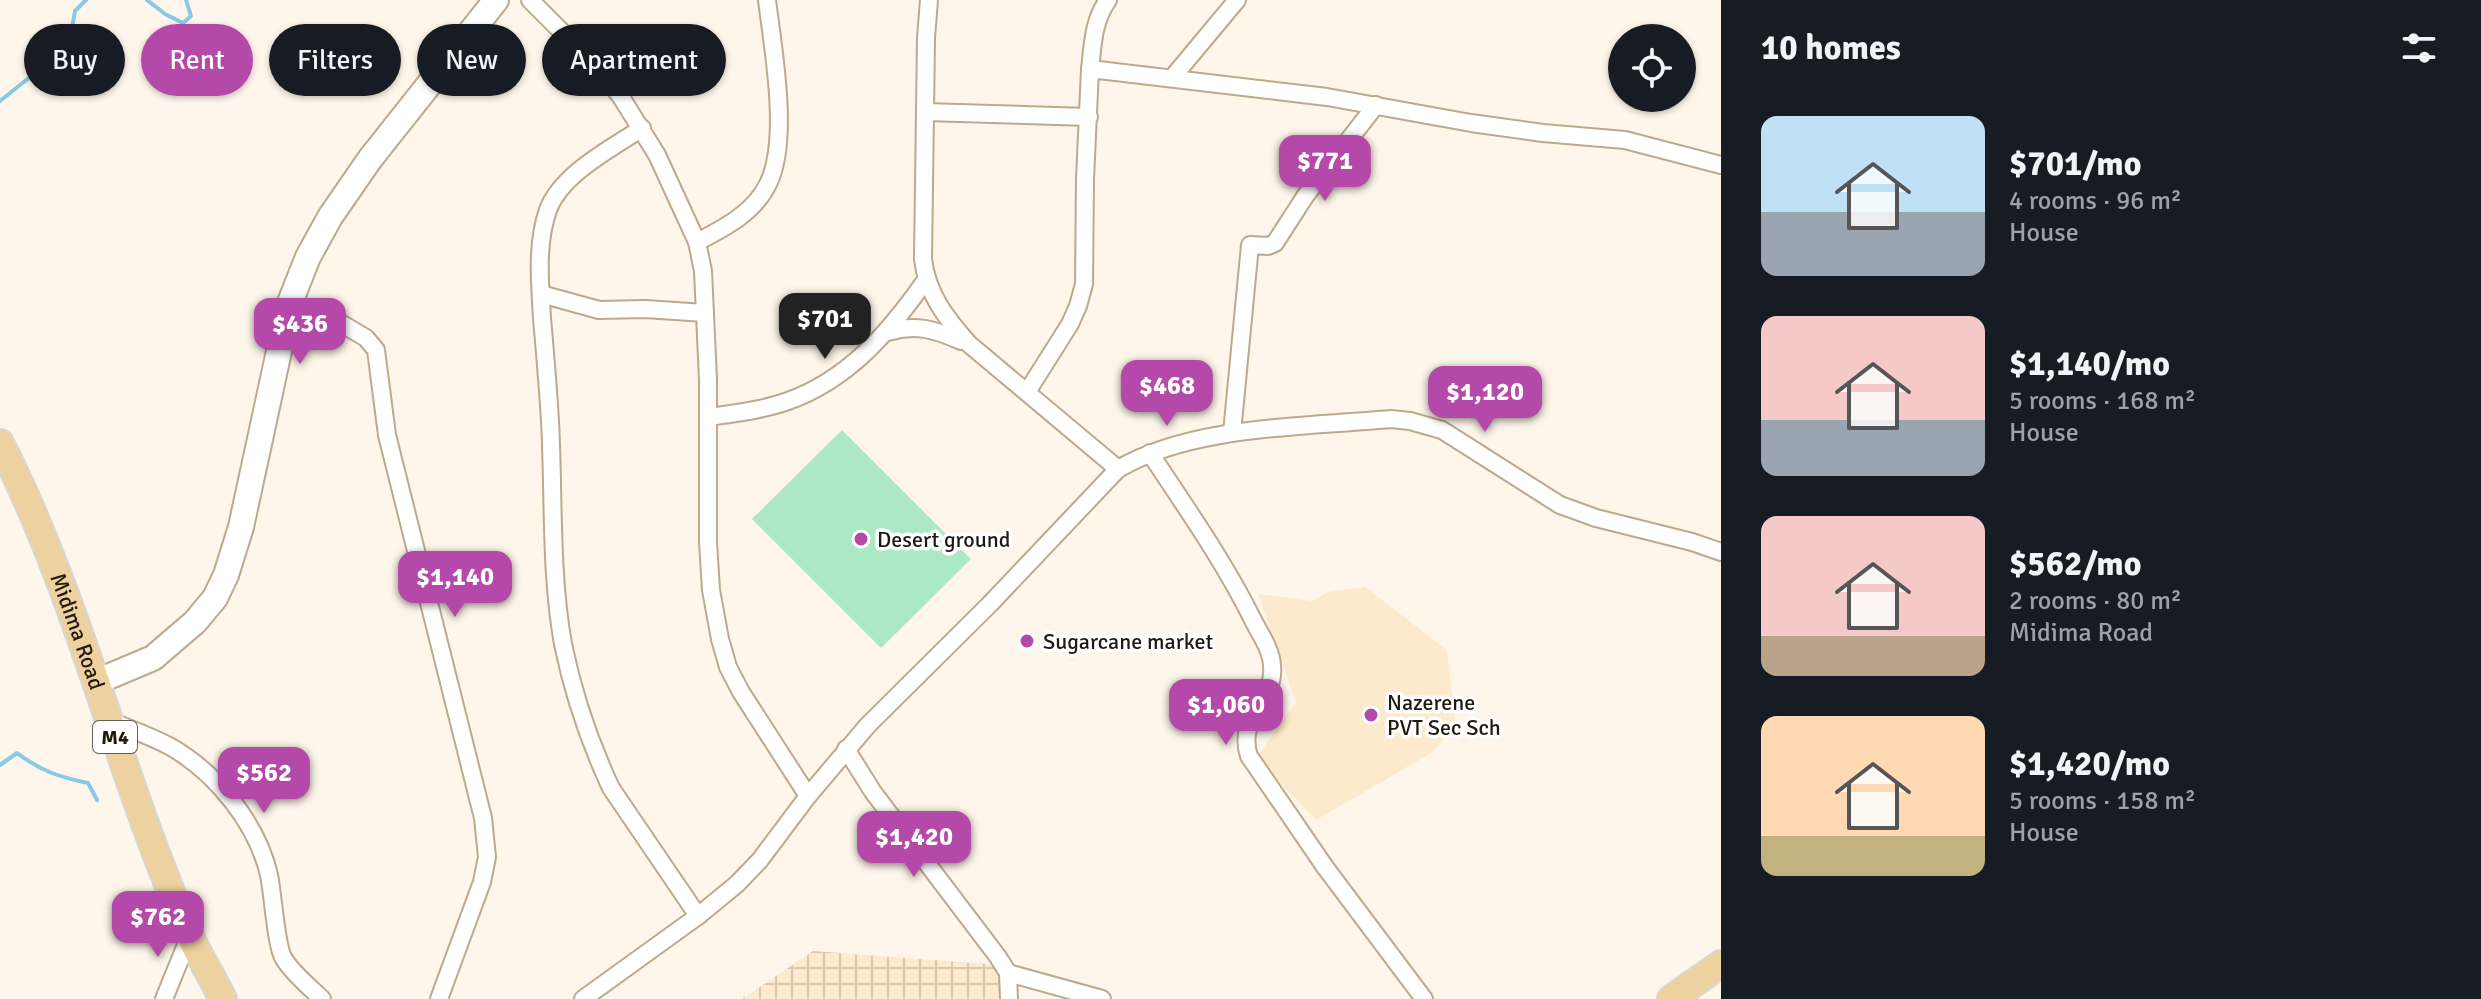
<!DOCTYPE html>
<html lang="en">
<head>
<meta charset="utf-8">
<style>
  :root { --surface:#171b24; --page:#20242c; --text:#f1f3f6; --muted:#9ea1a6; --accent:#b549a9 }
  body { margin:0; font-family:Signika,sans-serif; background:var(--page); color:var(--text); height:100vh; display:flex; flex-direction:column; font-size:30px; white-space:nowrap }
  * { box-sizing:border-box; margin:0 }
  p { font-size:26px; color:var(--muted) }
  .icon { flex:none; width:44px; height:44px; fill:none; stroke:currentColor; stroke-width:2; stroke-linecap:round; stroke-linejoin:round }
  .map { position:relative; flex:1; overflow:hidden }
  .details { display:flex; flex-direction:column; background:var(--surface); width:760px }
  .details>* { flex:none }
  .hud { position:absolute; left:24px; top:24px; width:760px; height:72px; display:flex; gap:16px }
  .fabs { position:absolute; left:1608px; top:24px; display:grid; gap:16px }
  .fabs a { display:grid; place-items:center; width:88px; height:88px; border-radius:50%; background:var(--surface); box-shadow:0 2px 6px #0004; font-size:40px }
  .price { position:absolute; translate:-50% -68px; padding:0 18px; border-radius:16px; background:var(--accent); color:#fff; font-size:26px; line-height:52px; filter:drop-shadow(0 2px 4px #0008) }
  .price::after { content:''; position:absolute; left:50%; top:48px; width:24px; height:18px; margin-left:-12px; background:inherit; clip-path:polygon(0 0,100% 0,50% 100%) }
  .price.current { background:#222; color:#fff }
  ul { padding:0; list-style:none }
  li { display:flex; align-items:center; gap:24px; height:200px; padding:0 40px }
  li span { display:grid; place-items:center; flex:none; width:224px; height:160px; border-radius:16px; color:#555 }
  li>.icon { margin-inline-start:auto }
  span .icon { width:96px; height:96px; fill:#fffc; stroke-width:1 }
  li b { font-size:34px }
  h2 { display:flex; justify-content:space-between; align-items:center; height:96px; padding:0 40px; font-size:34px }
  .pill { padding:0 28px; border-radius:36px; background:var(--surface); box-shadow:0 2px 6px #0004; font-size:28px; line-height:72px }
  .pill.current { background:var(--accent); color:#fff }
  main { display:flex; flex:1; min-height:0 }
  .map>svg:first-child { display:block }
  .built { fill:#fde9cc }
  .industrial { fill:url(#industrial-grid) }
  .garden { fill:#ace8c5 }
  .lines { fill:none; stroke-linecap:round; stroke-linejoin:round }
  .stream { stroke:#87c9e7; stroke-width:4 }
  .street-casing { stroke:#bda98d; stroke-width:20 }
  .secondary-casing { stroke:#bda98d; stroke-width:28 }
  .primary-casing { stroke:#d7d6d4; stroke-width:30 }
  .street { stroke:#fff; stroke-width:16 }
  .secondary { stroke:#fff; stroke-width:24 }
  .primary { stroke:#edd29f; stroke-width:26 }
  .poi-dot { fill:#b549a9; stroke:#fff; stroke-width:3 }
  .labels { text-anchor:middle; stroke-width:7; stroke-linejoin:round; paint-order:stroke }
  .shield { fill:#fff; stroke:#635e56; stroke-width:2 }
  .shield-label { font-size:20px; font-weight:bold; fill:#20190e }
  .poi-label { font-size:22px; fill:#20190e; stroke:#fff; text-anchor:start }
  .street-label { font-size:22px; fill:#20190e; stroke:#fff }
</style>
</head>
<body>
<main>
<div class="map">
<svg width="1721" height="999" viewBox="0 0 1721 999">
  <defs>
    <pattern id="industrial-grid" width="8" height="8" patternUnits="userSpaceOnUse" patternTransform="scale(2)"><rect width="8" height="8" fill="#fde9cc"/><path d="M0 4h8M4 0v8" fill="none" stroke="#d9c7ae"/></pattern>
  </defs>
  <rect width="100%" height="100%" fill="#fef6ea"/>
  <polygon class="built" points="1365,587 1447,650 1456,727 1431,753 1316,820 1271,774 1259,754 1296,702 1258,594 1312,601 1328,592"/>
  <polygon class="industrial" points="813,951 999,965 1008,999 742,999"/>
  <polygon class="garden" points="842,430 971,559 881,648 752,519"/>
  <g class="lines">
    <g class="stream">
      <polyline points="147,0 165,14 183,23 191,16 186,0"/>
      <polyline points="0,101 35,73 70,39 75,11 86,0"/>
      <path d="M 0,765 L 17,753 C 41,771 59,777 88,783 L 97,800"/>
    </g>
    <defs>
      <g id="street">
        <polyline points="530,0 597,67 621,97 657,155 697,242 703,271 708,380 708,542 711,590 720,639 728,667 741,692 808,796"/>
        <path d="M 929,0 L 926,38 L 923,259 C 927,294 946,318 969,344 L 1118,469"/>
        <path d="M 1090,69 C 1093,44 1093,21 1108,0"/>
        <polyline points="1172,78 1237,0"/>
        <polyline points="925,112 1089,117"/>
        <path d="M 642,128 C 611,149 561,174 548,210 C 536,244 540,283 542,318 C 545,352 548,387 550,421 C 554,494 550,572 563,644 C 573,693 590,743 611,788 L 698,916"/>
        <path d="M 697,242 C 724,228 754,213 768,184 C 790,140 773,49 767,0"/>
        <polyline points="541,294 599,310 645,309 705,313"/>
        <polyline points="289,305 344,325 366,338 376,350 387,435 483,818 487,857 482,882 439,999"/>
        <path d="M 888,332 C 915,323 936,330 961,341"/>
        <polyline points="1027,392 1070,324 1078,306 1084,284 1085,179 1090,69 1327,97 1471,123 1543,133 1625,140 1721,165"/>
        <path d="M 709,417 C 736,413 763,410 788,401 C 848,380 890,331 925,281"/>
        <polyline points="1232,433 1250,245 1268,246 1275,243 1306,195 1376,105"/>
        <path d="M 1150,453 C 1186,508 1224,561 1253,620 C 1260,634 1271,649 1272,665 C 1276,701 1236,717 1249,756 L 1325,867 L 1424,999"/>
        <path d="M 109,720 C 129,729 151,736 171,747 C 216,773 257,823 269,875 C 273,893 276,948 284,959 C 293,974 310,987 322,999"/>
        <polyline points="846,749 873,792 998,957 1008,973 1009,999"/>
        <polyline points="1008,973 1102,999"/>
        <polyline points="164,999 190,935"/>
        <path d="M 583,999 L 698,916 L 737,884 L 760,860 L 808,796 L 868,725 L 990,604 L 1118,469 C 1193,425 1305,427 1391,419 L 1410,421 L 1442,430 L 1560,505 L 1596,518 L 1692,542 L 1721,552"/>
      </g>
      <polyline id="secondary" points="96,682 153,658 195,622 215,598 226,575 241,527 289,305 308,257 330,217 370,159 496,0"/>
      <g id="primary">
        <path id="s1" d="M 0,443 C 80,600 118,774 189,934 C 199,956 212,977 223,999"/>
        <polyline points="1671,999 1721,964"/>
      </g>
    </defs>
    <use href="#street" class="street-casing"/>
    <use href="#secondary" class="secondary-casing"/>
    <use href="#primary" class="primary-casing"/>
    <use href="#street" class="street"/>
    <use href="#secondary" class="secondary"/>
    <use href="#primary" class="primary"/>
  </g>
  <g class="poi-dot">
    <circle cx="861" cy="539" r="8"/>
    <circle cx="1027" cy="641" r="8"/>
    <circle cx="1371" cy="715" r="8"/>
  </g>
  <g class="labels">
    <rect class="shield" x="93" y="721" width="44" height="32" rx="6"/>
    <g class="shield-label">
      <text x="115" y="744">M4</text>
    </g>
    <g class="poi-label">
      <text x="877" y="547">Desert ground</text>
      <text x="1043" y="649">Sugarcane market</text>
      <text x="1387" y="710">Nazerene<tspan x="1387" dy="25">PVT Sec Sch</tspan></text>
    </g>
    <g class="street-label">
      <text dy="8" stroke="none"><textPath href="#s1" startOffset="204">Midima Road</textPath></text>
    </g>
  </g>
</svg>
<div class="fabs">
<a><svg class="icon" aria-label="locate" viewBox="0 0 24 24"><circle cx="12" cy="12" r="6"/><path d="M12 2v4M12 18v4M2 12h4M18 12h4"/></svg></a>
</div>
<b class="price" style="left:1325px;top:203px">$771</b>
<b class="price current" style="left:825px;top:361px">$701</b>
<b class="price" style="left:300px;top:366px">$436</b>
<b class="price" style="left:1167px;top:428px">$468</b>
<b class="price" style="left:1485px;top:434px">$1,120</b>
<b class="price" style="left:455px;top:619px">$1,140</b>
<b class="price" style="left:1226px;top:747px">$1,060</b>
<b class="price" style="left:264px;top:815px">$562</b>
<b class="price" style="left:914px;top:879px">$1,420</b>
<b class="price" style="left:158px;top:959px">$762</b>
<div class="hud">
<a class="pill">Buy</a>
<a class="pill current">Rent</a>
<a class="pill">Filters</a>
<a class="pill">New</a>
<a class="pill">Apartment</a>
</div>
</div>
<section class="details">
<h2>10 homes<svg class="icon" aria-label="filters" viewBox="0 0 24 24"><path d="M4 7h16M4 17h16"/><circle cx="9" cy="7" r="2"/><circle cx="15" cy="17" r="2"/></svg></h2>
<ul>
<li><span style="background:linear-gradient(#bfe0f5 60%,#9aa5b1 0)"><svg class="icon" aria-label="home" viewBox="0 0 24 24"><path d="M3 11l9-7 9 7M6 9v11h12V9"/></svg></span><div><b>$701/mo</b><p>4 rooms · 96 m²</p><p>House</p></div></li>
<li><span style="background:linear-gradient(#f6c9c9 65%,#9aa5b1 0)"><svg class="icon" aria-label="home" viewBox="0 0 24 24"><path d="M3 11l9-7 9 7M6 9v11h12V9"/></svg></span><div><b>$1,140/mo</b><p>5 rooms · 168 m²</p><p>House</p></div></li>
<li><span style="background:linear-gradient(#f6c9c9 75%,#b9a48a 0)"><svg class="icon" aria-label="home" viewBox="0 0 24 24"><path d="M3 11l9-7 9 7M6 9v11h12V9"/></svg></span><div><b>$562/mo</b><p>2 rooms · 80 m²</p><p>Midima Road</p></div></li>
<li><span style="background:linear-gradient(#ffd9b3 75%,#c2b280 0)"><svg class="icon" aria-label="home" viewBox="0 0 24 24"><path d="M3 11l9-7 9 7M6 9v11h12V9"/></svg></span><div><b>$1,420/mo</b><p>5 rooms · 158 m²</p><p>House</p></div></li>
</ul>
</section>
</main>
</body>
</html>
